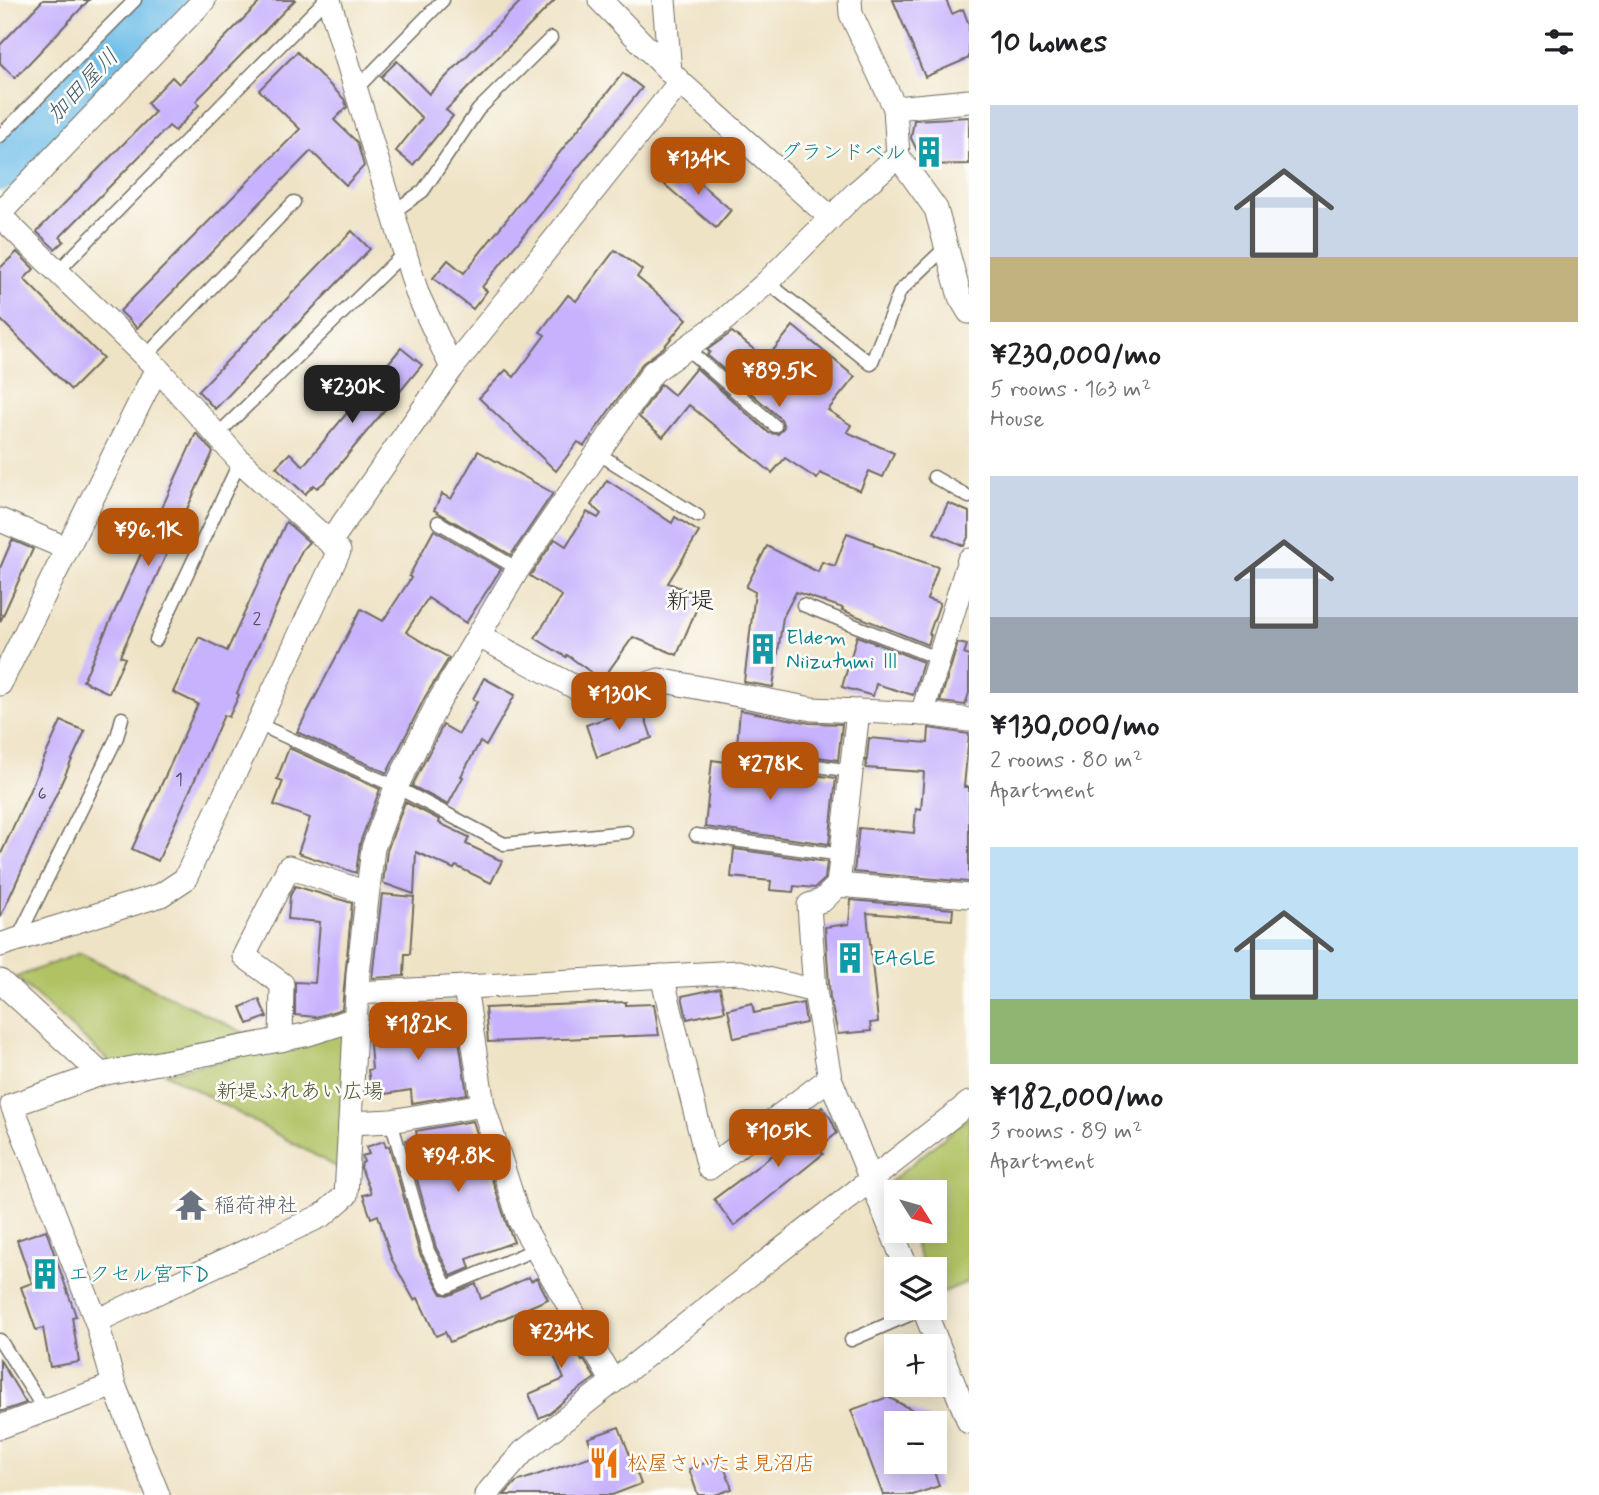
<!DOCTYPE html>
<html lang="en">
<head>
<meta charset="utf-8">
<style>
  :root { --surface:#fff; --page:#f6f6f6; --text:#202124; --muted:#757577; --accent:#b45309 }
  body { margin:0; font-family:Mynerve,"Klee One",sans-serif; background:var(--page); color:var(--text); height:100vh; display:flex; flex-direction:column; font-size:26px; white-space:nowrap }
  * { box-sizing:border-box; margin:0 }
  p { font-size:23px; color:var(--muted) }
  .icon { flex:none; width:38px; height:38px; fill:none; stroke:currentColor; stroke-width:2; stroke-linecap:round; stroke-linejoin:round }
  .map { position:relative; flex:1; overflow:hidden }
  .panel { display:flex; flex-direction:column; background:var(--surface); width:630px }
  .panel>* { flex:none }
  .needle { width:46px; rotate:127deg }
  .fabs { position:absolute; left:884px; top:1180px; display:grid; gap:14px }
  .fabs a { display:grid; place-items:center; width:63px; height:63px; border-radius:0px; background:var(--surface); box-shadow:0 4px 18px #0003; font-size:35px }
  .price { position:absolute; translate:-50% -60px; padding:0 16px; border-radius:14px; background:var(--accent); color:#fff; font-size:23px; line-height:46px; filter:drop-shadow(0 2px 4px #0008) }
  .price::after { content:''; position:absolute; left:50%; top:42px; width:21px; height:16px; margin-left:-10px; background:inherit; clip-path:polygon(0 0,100% 0,50% 100%) }
  .price.on { background:#222; color:#fff }
  ul { padding:0; list-style:none }
  li { display:grid; align-content:center; gap:14px; height:371px; padding:0 21px }
  li span { display:grid; place-items:center; height:217px; border-radius:0px; color:#555 }
  li>.icon { margin-inline-start:auto }
  span .icon { width:126px; height:126px; fill:#fffc; stroke-width:1 }
  li b { font-size:30px }
  h2 { display:flex; justify-content:space-between; align-items:center; height:84px; padding:0 21px; font-size:30px }
  main { display:flex; flex:1; min-height:0 }
  .map>svg:first-child { display:block }
  .green { fill:#b1c265; stroke:#6e7648; stroke-width:2 }
  .lines { fill:none; stroke-linecap:round; stroke-linejoin:round }
  .river { stroke:#6ebee9; stroke-width:44 }
  .building { fill:#c6b2fd }
  .service-casing { stroke:#706b61; stroke-width:15 }
  .minor-casing { stroke:#706b61; stroke-width:25 }
  .service { stroke:#fff; stroke-width:12 }
  .minor { stroke:#fff; stroke-width:23 }
  .labels { text-anchor:middle; stroke-width:5; stroke-linejoin:round; paint-order:stroke }
  .number-label { font-size:18px; fill:#524d60 }
  .culture-label { font-size:21px; fill:#0d838f; stroke:#fdfcf7; text-anchor:start }
  .park-label { font-size:21px; fill:#53583c; stroke:#fdfcf7 }
  .worship-label { font-size:21px; fill:#5b616d; stroke:#fdfcf7; text-anchor:start }
  .food-label { font-size:21px; fill:#c56008; stroke:#fdfcf7; text-anchor:start }
  .water-label { font-size:23px; font-style:italic; fill:#425e6e; stroke:#fdfcf7 }
  .quarter-label { font-size:24px; fill:#2b2b2b; stroke:#fdfcf7 }
</style>
</head>
<body>
<main>
<div class="map">
<svg width="969" height="1495" viewBox="0 0 969 1495">
  <rect width="100%" height="100%" fill="#fdfcf7"/>
  <filter id="ink" filterUnits="userSpaceOnUse"><feTurbulence type="fractalNoise" baseFrequency=".0143" numOctaves="2"/><feDisplacementMap in="SourceGraphic" scale="14" xChannelSelector="R" yChannelSelector="G"/><feConvolveMatrix kernelMatrix="1 2 1 2 8 2 1 2 1" color-interpolation-filters="sRGB"/></filter>
  <filter id="wash" filterUnits="userSpaceOnUse"><feTurbulence type="fractalNoise" baseFrequency=".00686" numOctaves="4" result="noise"/><feDisplacementMap in="SourceGraphic" scale="28" xChannelSelector="R" yChannelSelector="G"/><feGaussianBlur stdDeviation="1.57" result="paint"/><feColorMatrix in="noise" values="0 0 0 0 0 0 0 0 0 0 0 0 0 0 0 0 0 1.4 0 .05"/><feComposite in="paint" operator="in"/></filter>
  <g filter="url(#wash)">
    <rect width="100%" height="100%" fill="#efe3c6"/>
    <g class="green">
      <polygon points="80,953 255,1038 113,1065 16,977"/>
      <polygon points="351,1031 344,1171 165,1073"/>
      <polygon points="969,1117 969,1281 935,1296 934,1269 925,1269 909,1230 934,1230 934,1192 896,1192 896,1197 890,1182"/>
    </g>
    <g class="lines">
      <polyline class="river" points="0,169 165,0"/>
    </g>
    <g id="blocks">
      <g class="building">
        <polygon points="43,0 89,0 15,78 0,63 0,45"/>
        <polygon points="262,0 295,0 196,101 199,105 175,131 169,126 60,237 64,241 55,249 37,232 38,230 155,112 147,103 172,77 179,84"/>
        <polygon points="522,0 555,0 446,110 453,116 413,165 396,151 422,118 381,77 397,61 429,94"/>
        <polygon points="893,0 946,0 952,14 963,9 969,25 969,58 925,77"/>
        <polygon points="297,52 344,99 347,107 334,120 357,142 364,166 346,185 311,151 137,328 120,311 300,129 259,90"/>
        <polygon points="623,73 642,88 482,287 487,291 473,309 433,278 448,260 464,273"/>
        <polygon points="969,117 969,164 924,165 911,138 914,120"/>
        <polygon points="681,167 731,210 716,228 665,185"/>
        <polygon points="352,231 370,249 215,409 198,391"/>
        <polygon points="615,250 642,270 637,277 687,319 664,347 642,364 584,446 578,442 556,471 479,398 506,370 514,377 545,335 540,332 568,295 576,301"/>
        <polygon points="17,252 34,269 24,279 103,358 71,390 0,319 0,268"/>
        <polygon points="793,326 855,377 828,410 851,425 847,432 894,453 883,477 869,471 860,491 820,473 817,479 785,458 772,473 689,405 663,437 639,417 661,384 674,395 696,368 769,433 778,434 784,427 781,419 707,355 710,352 707,350 732,332 766,359"/>
        <polygon points="401,348 422,365 326,481 317,488 314,485 305,494 276,467 290,453 303,466"/>
        <polygon points="196,433 213,452 120,656 125,658 109,693 83,681"/>
        <polygon points="478,451 553,493 511,555 434,510 442,494 451,499"/>
        <polygon points="607,480 672,523 675,517 699,532 668,583 702,596 677,655 633,637 602,680 567,655 566,657 535,638 562,596 530,576 555,539 566,546 587,512 598,518 601,514 591,505"/>
        <polygon points="948,503 969,512 969,535 964,546 934,533"/>
        <polygon points="286,522 309,542 302,550 237,693 239,695 229,717 224,715 158,861 132,849 198,704 173,692 199,637 227,651"/>
        <polygon points="434,530 501,569 466,623 428,598 406,632 449,658 425,697 387,773 297,732 361,609 383,621 411,578 409,576"/>
        <polygon points="847,533 874,543 874,545 938,567 927,599 940,603 929,634 931,635 928,645 842,610 843,608 796,592 783,617 773,687 744,682 755,592 746,587 767,546 818,572 822,562 835,566"/>
        <polygon points="12,540 33,549 0,622 0,568"/>
        <polygon points="857,636 923,662 913,695 876,684 873,696 842,687"/>
        <polygon points="958,643 967,645 964,654 969,656 969,693 965,705 940,702"/>
        <polygon points="484,678 515,695 486,746 480,742 461,776 463,777 448,805 412,786 443,725 459,734 477,702 473,699"/>
        <polygon points="641,706 652,738 597,757 586,725"/>
        <polygon points="740,710 810,723 842,724 838,760 737,745"/>
        <polygon points="61,721 85,731 0,918 0,856"/>
        <polygon points="929,728 969,734 964,787 969,787 969,882 854,872 859,828 914,833 916,809 921,810 924,772 866,768 869,738 928,743"/>
        <polygon points="289,748 380,789 360,843 356,873 298,853 310,818 274,805 283,781 277,779"/>
        <polygon points="712,760 836,778 829,844 705,827"/>
        <polygon points="405,802 440,820 439,823 469,837 466,844 502,861 491,883 456,866 454,869 416,852 414,894 383,883 387,851"/>
        <polygon points="734,849 827,862 825,879 815,888 794,886 793,892 770,890 771,881 731,877"/>
        <polygon points="295,886 352,903 342,1009 316,1017 295,1015 295,982 315,983 320,922 288,919 290,896"/>
        <polygon points="382,894 414,897 410,954 405,954 404,976 372,978"/>
        <polygon points="851,900 953,909 952,920 867,913 878,1022 870,1023 871,1031 838,1034 830,998 825,927 849,924"/>
        <polygon points="720,988 725,1011 687,1019 682,996"/>
        <polygon points="259,999 267,1017 248,1024 241,1007"/>
        <polygon points="626,1002 626,1005 654,1004 659,1035 488,1042 485,1008"/>
        <polygon points="752,1003 754,1013 803,1003 806,1023 734,1038 728,1009"/>
        <polygon points="456,1019 467,1094 412,1103 411,1090 372,1096 368,1070 372,1069 369,1033"/>
        <polygon points="822,1107 831,1119 837,1133 819,1148 823,1154 734,1226 714,1199 786,1145 784,1142 806,1126 803,1122"/>
        <polygon points="473,1121 507,1225 514,1242 467,1259 470,1268 451,1276 436,1248 406,1140 417,1136 416,1131"/>
        <polygon points="384,1141 386,1147 389,1146 420,1254 442,1294 450,1295 476,1284 481,1299 529,1277 531,1281 537,1278 548,1299 450,1342 445,1332 436,1336 418,1298 414,1300 391,1258 378,1215 371,1218 363,1195 371,1193 361,1168 362,1163 364,1162 362,1156 369,1154 366,1147"/>
        <polygon points="46,1230 76,1316 72,1317 79,1362 50,1367 43,1328 36,1330 21,1287 32,1283 17,1240"/>
        <polygon points="559,1316 582,1361 584,1360 595,1378 567,1398 550,1413 539,1418 529,1394 564,1379 541,1324"/>
        <polygon points="0,1360 26,1403 0,1412"/>
        <polygon points="888,1397 937,1423 896,1423 896,1461 930,1461 939,1486 913,1495 883,1495 851,1410"/>
        <polygon points="619,1427 641,1484 612,1495 504,1495 516,1482 595,1455 588,1438"/>
        <polygon points="721,1457 732,1489 715,1495 698,1495 689,1469"/>
      </g>
    </g>
  </g>
  <g filter="url(#ink)">
    <use href="#blocks" fill-opacity="0" stroke="#706b61" stroke-width="2"/>
    <g class="lines">
      <defs>
        <g id="service">
          <polyline points="356,89 443,0"/>
          <polyline points="0,136 135,0"/>
          <polyline points="393,212 423,191 478,110 551,38"/>
          <polyline points="57,272 325,0"/>
          <polyline points="767,282 871,364 900,291 946,247"/>
          <polyline points="685,347 775,426"/>
          <polyline points="145,357 294,202"/>
          <polyline points="217,435 405,252"/>
          <polyline points="596,452 698,516"/>
          <polyline points="934,477 969,497"/>
          <polyline points="438,522 518,569"/>
          <polyline points="803,605 939,659"/>
          <polyline points="156,640 240,461"/>
          <polyline points="258,724 396,787 504,844 627,832"/>
          <polyline points="735,754 851,771"/>
          <polyline points="696,835 842,855"/>
          <polyline points="18,938 117,737 122,718"/>
          <polyline points="391,1121 428,1251 447,1287 536,1249"/>
          <polyline points="0,1340 45,1411"/>
          <polyline points="851,1340 923,1309"/>
        </g>
        <g id="minor">
          <polyline points="329,0 417,293 452,368"/>
          <polyline points="600,0 680,82 831,218"/>
          <polyline points="664,0 670,72"/>
          <polyline points="850,0 851,14 895,108 898,156 936,209 960,297 969,312"/>
          <polyline points="895,108 969,101"/>
          <polyline points="0,213 204,0"/>
          <polyline points="0,216 157,368 240,461 339,551 185,879 161,895 0,945"/>
          <polyline points="0,520 66,548"/>
          <polyline points="330,542 452,368 680,82"/>
          <polyline points="479,636 599,700 659,680 812,709 927,714 969,720"/>
          <polyline points="0,684 157,368"/>
          <polyline points="858,711 838,885 823,900 809,905 815,991 830,1078 907,1269"/>
          <polyline points="922,714 969,560"/>
          <polyline points="838,885 969,896"/>
          <polyline points="662,976 709,1168 830,1078"/>
          <polyline points="0,981 101,1074 305,1035 356,1019"/>
          <polyline points="465,987 483,1105 520,1221 613,1382"/>
          <polyline points="357,993 738,972 815,991"/>
          <polyline points="281,1040 282,984 244,956 289,867 367,893"/>
          <polyline points="350,1123 391,1121 483,1105"/>
          <polyline points="923,1307 969,1422"/>
          <polyline points="97,1323 12,1105 101,1074"/>
          <polyline points="0,1427 114,1385"/>
          <polyline points="158,1495 114,1385 97,1323 107,1316 323,1215 346,1195 358,974 373,848 396,787 438,703 518,569 653,372 722,322 767,282 856,193 898,156"/>
          <polyline points="486,1495 523,1452 969,1103"/>
        </g>
      </defs>
      <use href="#service" class="service-casing"/>
      <use href="#minor" class="minor-casing"/>
      <use href="#service" class="service"/>
      <use href="#minor" class="minor"/>
    </g>
  </g>
  <defs>
    <symbol id="building-bare" viewBox="-9 -9 18 18"><path d="M-4-6H4V6H1V3H-1V6H-4ZM-2.5-4.3h1.7v1.8h-1.7ZM.8-4.3h1.7v1.8H.8ZM-2.5-1h1.7V.8h-1.7ZM.8-1h1.7V.8H.8Z" fill="#0f9aa8" stroke="#fdfcf7" stroke-width="2.5" paint-order="stroke"/></symbol>
    <symbol id="temple-bare" viewBox="-9 -9 18 18"><path d="M0-6L5-2H3V0L6.5 2.5H4V6H1.5V3h-3V6H-4V2.5H-6.5L-3 0V-2H-5Z" fill="#6b7280" stroke="#fdfcf7" stroke-width="2.5" paint-order="stroke"/></symbol>
    <symbol id="restaurant-bare" viewBox="-9 -9 18 18"><path d="M-5-6h1v4h1v-4h1v4h1v-4h1v5L-1.5 .5V6h-2V.5L-5-1ZM5-6V6H3V1.5H1.5Q1.5-4 5-6Z" fill="#e8710a" stroke="#fdfcf7" stroke-width="2.5" paint-order="stroke"/></symbol>
  </defs>
  <g fill-rule="evenodd">
    <use href="#building-bare" x="907" y="130" width="44" height="44"/>
    <use href="#building-bare" x="741" y="627" width="44" height="44"/>
    <use href="#building-bare" x="828" y="936" width="44" height="44"/>
    <use href="#temple-bare" x="169" y="1183" width="44" height="44"/>
    <use href="#building-bare" x="23" y="1252" width="44" height="44"/>
    <use href="#restaurant-bare" x="582" y="1441" width="44" height="44"/>
  </g>
  <g class="labels">
    <g class="number-label">
      <text x="257" y="624">2</text>
      <text x="179" y="785">1</text>
      <text x="42" y="799">6</text>
    </g>
    <g class="culture-label">
      <text x="906" y="159" text-anchor="end">グランドベル</text>
      <text x="786" y="644">Eldem<tspan x="786" dy="24">Niizutumi Ⅲ</tspan></text>
      <text x="873" y="965">EAGLE</text>
      <text x="68" y="1281">エクセル宮下D</text>
    </g>
    <g class="park-label">
      <text x="300" y="1098">新堤ふれあい広場</text>
    </g>
    <g class="worship-label">
      <text x="214" y="1212">稲荷神社</text>
    </g>
    <g class="food-label">
      <text x="627" y="1470">松屋さいたま見沼店</text>
    </g>
    <g class="water-label">
      <text transform="translate(82 85) rotate(-46)" y="8">加田屋川</text>
    </g>
    <g class="quarter-label">
      <text x="690" y="608">新堤</text>
    </g>
  </g>
</svg>
<div class="fabs">
<a><svg class="needle" viewBox="-14 -14 28 28"><path d="M0-13l5 13h-10z" fill="#e53935"/><path d="M0 13l5-13h-10z" fill="#757577"/></svg></a>
<a><svg class="icon" aria-label="layers" viewBox="0 0 24 24"><path d="M12 4l9 5-9 5-9-5zM3 14l9 5 9-5"/></svg></a>
<a>+</a>
<a>−</a>
</div>
<b class="price" style="left:698px;top:197px">¥134K</b>
<b class="price" style="left:779px;top:409px">¥89.5K</b>
<b class="price on" style="left:352px;top:425px">¥230K</b>
<b class="price" style="left:148px;top:568px">¥96.1K</b>
<b class="price" style="left:619px;top:732px">¥130K</b>
<b class="price" style="left:770px;top:802px">¥278K</b>
<b class="price" style="left:418px;top:1062px">¥182K</b>
<b class="price" style="left:778px;top:1169px">¥105K</b>
<b class="price" style="left:458px;top:1194px">¥94.8K</b>
<b class="price" style="left:561px;top:1370px">¥234K</b>
</div>
<section class="panel">
<h2>10 homes<svg class="icon" aria-label="filters" viewBox="0 0 24 24"><path d="M4 7h16M4 17h16"/><circle cx="9" cy="7" r="2"/><circle cx="15" cy="17" r="2"/></svg></h2>
<ul>
<li><span style="background:linear-gradient(#c9d6e8 70%,#c2b280 0)"><svg class="icon" aria-label="home" viewBox="0 0 24 24"><path d="M3 11l9-7 9 7M6 9v11h12V9"/></svg></span><div><b>¥230,000/mo</b><p>5 rooms · 163 m²</p><p>House</p></div></li>
<li><span style="background:linear-gradient(#c9d6e8 65%,#9aa5b1 0)"><svg class="icon" aria-label="home" viewBox="0 0 24 24"><path d="M3 11l9-7 9 7M6 9v11h12V9"/></svg></span><div><b>¥130,000/mo</b><p>2 rooms · 80 m²</p><p>Apartment</p></div></li>
<li><span style="background:linear-gradient(#bfe0f5 70%,#8fb573 0)"><svg class="icon" aria-label="home" viewBox="0 0 24 24"><path d="M3 11l9-7 9 7M6 9v11h12V9"/></svg></span><div><b>¥182,000/mo</b><p>3 rooms · 89 m²</p><p>Apartment</p></div></li>
</ul>
</section>
</main>
</body>
</html>
